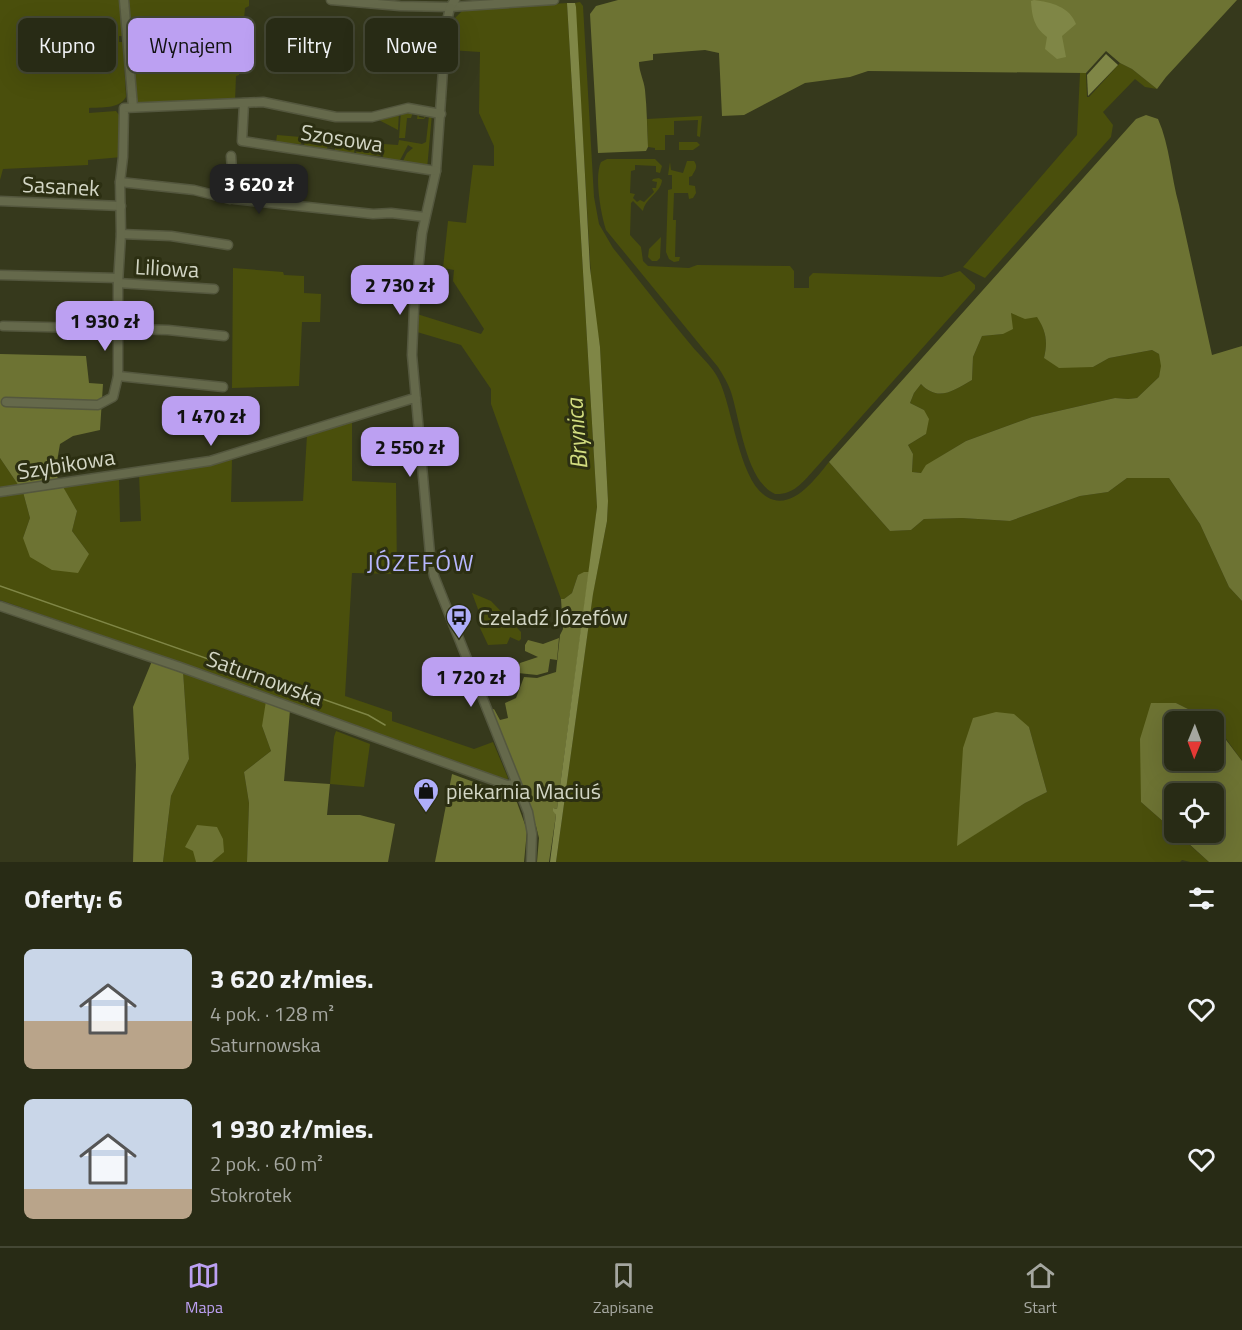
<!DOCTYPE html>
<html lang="pl">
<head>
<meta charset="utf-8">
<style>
  :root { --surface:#282b15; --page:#30331e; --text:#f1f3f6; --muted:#a5a7a0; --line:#444734; --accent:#bca0f2 }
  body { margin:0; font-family:"Titillium Web",sans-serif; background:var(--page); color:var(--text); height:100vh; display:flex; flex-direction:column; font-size:22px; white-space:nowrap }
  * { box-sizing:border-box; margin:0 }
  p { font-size:20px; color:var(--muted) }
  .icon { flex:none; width:33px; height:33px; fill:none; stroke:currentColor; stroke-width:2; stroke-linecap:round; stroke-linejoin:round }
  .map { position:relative; height:862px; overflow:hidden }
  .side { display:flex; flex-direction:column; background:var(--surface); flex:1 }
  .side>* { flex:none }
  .guide { position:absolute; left:18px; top:18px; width:600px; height:54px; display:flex; gap:12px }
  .needle { width:39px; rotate:181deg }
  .tools { position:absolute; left:1164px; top:711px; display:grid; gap:12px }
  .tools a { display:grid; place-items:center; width:60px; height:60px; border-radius:9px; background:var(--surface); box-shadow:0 6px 24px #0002,0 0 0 2px var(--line); font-size:30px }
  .price { position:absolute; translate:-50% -51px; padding:0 14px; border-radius:12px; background:var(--accent); color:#111; font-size:20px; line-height:39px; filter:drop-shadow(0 2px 3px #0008) }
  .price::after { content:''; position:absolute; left:50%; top:36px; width:18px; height:14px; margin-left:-9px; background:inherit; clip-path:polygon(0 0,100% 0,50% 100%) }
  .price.active { background:#222; color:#fff }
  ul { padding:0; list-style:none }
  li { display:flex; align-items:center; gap:18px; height:150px; padding:0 24px }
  li span { display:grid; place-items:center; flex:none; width:168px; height:120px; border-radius:9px; color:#555 }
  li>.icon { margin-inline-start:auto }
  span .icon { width:72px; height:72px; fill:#fffc; stroke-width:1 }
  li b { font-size:26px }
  h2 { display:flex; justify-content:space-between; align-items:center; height:72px; padding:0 24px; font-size:26px }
  .tag { padding:0 21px; border-radius:9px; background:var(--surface); box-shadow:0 6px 24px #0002,0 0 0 2px var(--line); font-size:21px; line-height:54px }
  .tag.active { background:var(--accent); color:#111 }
  .dock { display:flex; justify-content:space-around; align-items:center; height:84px; border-top:2px solid var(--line); background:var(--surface); font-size:16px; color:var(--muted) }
  .dock a { display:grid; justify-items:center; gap:3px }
  .dock .active { color:var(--accent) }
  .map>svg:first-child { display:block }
  .green { fill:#4a4f0c; fill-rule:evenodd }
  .forest { fill:#6d7333; fill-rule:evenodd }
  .water { fill:#7f8646 }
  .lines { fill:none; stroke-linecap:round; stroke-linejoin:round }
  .stream { stroke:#7f8646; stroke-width:1.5 }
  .minor-casing { stroke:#54573e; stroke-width:11 }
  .minor { stroke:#65694b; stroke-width:8 }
  .labels { text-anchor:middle; stroke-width:6; stroke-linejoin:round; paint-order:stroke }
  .street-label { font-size:22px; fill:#d3d6c5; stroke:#2c2f12 }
  .poi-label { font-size:22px; fill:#d3d6c5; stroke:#2c2f12; text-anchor:start }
  .water-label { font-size:24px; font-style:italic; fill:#d2dc7f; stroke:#2c2f12 }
  .neighbourhood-label { font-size:24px; letter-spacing:1.5px; fill:#b7b7ff; stroke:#2c2f12 }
</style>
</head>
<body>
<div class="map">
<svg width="1242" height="862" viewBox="0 0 1242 862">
  <rect width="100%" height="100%" fill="#36391c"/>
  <g class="green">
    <path d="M 0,0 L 120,0 L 123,36 L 119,36 L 119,42 L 123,42 L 126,97 C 119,109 102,107 89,108 L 89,113 L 116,111 L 122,119 L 122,157 L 88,160 L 88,165 L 3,169 L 0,180 Z"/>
    <polygon points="127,0 249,0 249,6 245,8 239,75 236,76 235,101 139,106 135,102"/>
    <path d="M 580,2 L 583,6 L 594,197 L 599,224 L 613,248 C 639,280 664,313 691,345 C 700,356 713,367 719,380 C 733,409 739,481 767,497 C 792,512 816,478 829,462 L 890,531 L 911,530 L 924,519 L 962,518 L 1010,521 L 1080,496 L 1108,492 L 1127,478 L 1169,478 L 1200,524 L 1229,587 L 1242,601 L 1242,761 L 1214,722 L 1176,703 L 1141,802 L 1209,862 L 1190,862 L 1182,860 L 1180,862 L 556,862 L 593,593 L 607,521 L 608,501 L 600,347 L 592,294 L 575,3 ZM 1029,727 L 1047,792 L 1025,803 L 957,845 Z"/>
    <polygon points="567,3 597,507 589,572 578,575 572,593 564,599 561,599 491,404 491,389 461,345 417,332 417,314 481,334 484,329 453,281 454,270 443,268 448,221 466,223 473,165 494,166 494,146 479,113 480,52 450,50 452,21 463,10"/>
    <polygon points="1120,63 1132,69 1157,89 1145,87 1135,79 1103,112 1113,125 1111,137 985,278 963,267 1077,135 1080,73 1086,73 1087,97 1089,97"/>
    <polygon points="399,111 398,130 375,118"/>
    <polygon points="401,111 413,112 411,118 407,118 405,138 399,138"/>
    <polygon points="418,112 419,117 424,118 425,114 432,114 427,169 402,163 407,153 413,148 408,145 399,162 383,158 384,144 398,145 399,140 422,144 426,142 429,116 427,115 424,119 417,119"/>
    <polygon points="702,116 700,137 697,136 698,120 674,121 674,135 665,135 665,150 655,150 655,148 648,147 647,119"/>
    <polygon points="277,135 301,137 301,144 278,143 276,142"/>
    <polygon points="305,138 328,140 327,150 304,147"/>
    <polygon points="331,140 355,142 354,154 335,151 335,148 331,147"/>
    <polygon points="358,142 381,144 381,156 356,154"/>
    <polygon points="679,142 697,142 700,145 693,150 679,150"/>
    <path d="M 655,159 L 662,166 L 660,173 L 656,172 L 656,166 L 635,165 L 635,170 L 631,171 L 630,193 L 635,194 L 633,198 L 637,202 L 640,200 L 644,202 L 654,192 L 652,188 L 656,188 L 657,182 L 652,181 L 653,179 L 659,178 L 662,180 C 661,193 645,198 643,211 L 633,201 L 631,203 L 630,235 L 641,247 L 643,261 L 648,266 L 689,268 L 697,265 L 790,266 L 794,271 L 794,288 L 809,288 L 809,277 L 813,273 L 942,277 L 960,271 L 975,285 L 975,289 L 813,471 C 802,483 793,495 775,494 C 746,481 740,420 731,392 C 728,383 723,375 718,367 L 606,230 C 601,215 594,176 601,162 L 607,159 Z"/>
    <path d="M 687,161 L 694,161 C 699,168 694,171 692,176 L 689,177 L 689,185 L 695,186 L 696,193 L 693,198 L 689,199 L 688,193 L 674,193 L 673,220 L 676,220 L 675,257 L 680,257 L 679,261 L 674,262 L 669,259 L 666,252 L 668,190 L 672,189 L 672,175 L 668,175 L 670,162 L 671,170 L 683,173 Z"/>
    <polygon points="661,237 660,258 657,261 652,261 648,257 649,249"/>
    <polygon points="233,268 283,272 284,275 304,276 304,293 321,294 320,322 302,322 299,386 232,388"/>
    <path d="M 1011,313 L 1037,316 C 1046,331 1048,341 1044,358 L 1093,367 L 1109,358 L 1152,350 L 1159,354 L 1162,366 L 1159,377 L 1137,398 L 1128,399 L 1115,398 L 1032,417 L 966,441 L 938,458 L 921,473 L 912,472 L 913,454 L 908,445 L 926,434 L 924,410 L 910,403 L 914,393 L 921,384 C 938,402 953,391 972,380 L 973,357 L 982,336 L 1003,334 Z"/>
    <polygon points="352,422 352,481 396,483 397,574 352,573 345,696 392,712 392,721 474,749 493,742 508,778 507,780 290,710 262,726 271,751 244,772 249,803 247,862 163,862 171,796 189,759 183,671 184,664 0,600 0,458 23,492 30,518 23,538 89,554 72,531 77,511 62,486 119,477 120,522 141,521 139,474 232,459 231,502 303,501 307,435"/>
    <polygon points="472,593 491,601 521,632 521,639 519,641 510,637 507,644 488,645 480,628 482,620"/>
    <polygon points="336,731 370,744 364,787 330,784 334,737"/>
  </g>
  <g class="forest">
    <path d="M 618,0 L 1237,0 L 1166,77 L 1157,89 L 1132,69 L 1120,63 L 1106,51 L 1086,73 L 868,71 L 850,77 L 805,83 L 744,115 L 722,116 L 719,53 L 705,50 L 653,54 L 653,60 L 639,62 C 639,72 644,80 645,90 C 647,109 647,128 648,147 L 646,151 L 598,153 L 590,14 L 596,6 Z"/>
    <path d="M 1146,115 L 1158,119 C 1170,146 1171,177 1179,205 L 1212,355 L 1242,346 L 1242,601 L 1229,587 L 1200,524 L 1169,478 L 1127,478 L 1108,492 L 1080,496 L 1010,521 L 962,518 L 924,519 L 911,530 L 890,531 L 829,462 L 1136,119 ZM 1011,313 L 1025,319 L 1037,317 C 1046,331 1048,341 1044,358 L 1059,368 L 1093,367 L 1109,358 L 1152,350 L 1159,354 L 1161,366 L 1159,377 L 1137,398 L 1128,399 L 1115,398 L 1032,417 L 966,441 L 926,465 L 921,473 L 912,472 L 913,454 L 908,445 L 926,434 L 929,419 L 924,410 L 910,403 L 914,393 L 921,384 C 938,402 953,391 972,380 L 973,357 L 982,336 L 1003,334 L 1013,329 Z"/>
    <polygon points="0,354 86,356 89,383 103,384 100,430 73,436 60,444 55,473 77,511 72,531 89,554 78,573 52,570 30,557 23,538 30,518 23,492 0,458"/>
    <polygon points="584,572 589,572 557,809 553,808 556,815 549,862 537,862 539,838 536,826 491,710 494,709 500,720 508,718 505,703 516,698 524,677 537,678 556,672 560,635 563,629 561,599 564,599 572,593 578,575"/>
    <polygon points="559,638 557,660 550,659 548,672 537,675 518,673 516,670 520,663 538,657 525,651 525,645 528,640 543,644"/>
    <polygon points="152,661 183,671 189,759 171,796 163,862 133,862 136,765 133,707"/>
    <polygon points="266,701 290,710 284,781 330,784 327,815 360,815 395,824 388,862 247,862 249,803 244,772 271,751 262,726"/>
    <polygon points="1151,703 1176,703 1212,721 1174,722 1174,760 1214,760 1214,724 1242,761 1242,862 1209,862 1177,833 1214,832 1214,794 1174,794 1174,831 1141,802 1140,739"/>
    <polygon points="996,712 1014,714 1029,727 1047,792 1025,803 957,846 963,748 973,718"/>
    <polygon points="452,774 515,797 527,830 524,862 435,862"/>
    <polygon points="197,825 217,827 223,839 224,852 212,862 196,862 193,851 185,847"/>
  </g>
  <g class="water">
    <path d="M 1034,0 C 1051,2 1070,7 1076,24 L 1062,36 L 1066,57 L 1057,59 L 1045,49 L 1047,37 C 1034,27 1032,17 1031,1 Z"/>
    <polygon points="567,3 575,3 576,7 590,268 600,347 608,501 607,521 593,594 556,862 550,862 556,815 553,811 553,808 557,809 597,507"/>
    <polygon points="1106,54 1118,65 1088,96 1087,75"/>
  </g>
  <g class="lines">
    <polyline class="stream" points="0,586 368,715 385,725"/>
    <defs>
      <g id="minor">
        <polyline points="124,0 133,107"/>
        <polyline points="331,0 400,6 450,7 554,0"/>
        <polyline points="455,0 450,7 446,26 436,171 422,233 414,309 412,355 430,554 434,576 528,812 532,834 531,862"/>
        <polyline points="244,103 242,141 436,171"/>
        <polyline points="231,156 234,199 373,214 391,213 425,217"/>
        <polyline points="120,182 194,190 230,199"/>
        <polyline points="0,201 121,206"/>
        <polyline points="121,234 171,236 228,245"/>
        <polyline points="0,275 118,278"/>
        <polyline points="118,283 214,289"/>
        <polyline points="3,326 168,330 224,336"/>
        <polyline points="118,376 223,387"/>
        <polyline points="6,402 98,405 113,397 118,376 118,283 121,234 120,182 123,157 124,108 263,102 336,117 372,117 408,108 441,114"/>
        <polyline points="0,492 210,461 411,399 416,399"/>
        <polyline points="0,606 180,667 507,785 516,784"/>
      </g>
    </defs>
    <use href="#minor" class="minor-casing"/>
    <use href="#minor" class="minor"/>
  </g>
  <defs>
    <symbol id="bus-pin" viewBox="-11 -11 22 30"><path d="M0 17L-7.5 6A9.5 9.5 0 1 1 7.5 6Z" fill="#afaefa" stroke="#2c2f12"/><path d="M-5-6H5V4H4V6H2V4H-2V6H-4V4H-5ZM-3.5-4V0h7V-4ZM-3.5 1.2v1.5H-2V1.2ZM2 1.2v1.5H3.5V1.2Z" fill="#111"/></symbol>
    <symbol id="shop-pin" viewBox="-11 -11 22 30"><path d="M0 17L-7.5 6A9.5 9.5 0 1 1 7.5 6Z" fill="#afaefa" stroke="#2c2f12"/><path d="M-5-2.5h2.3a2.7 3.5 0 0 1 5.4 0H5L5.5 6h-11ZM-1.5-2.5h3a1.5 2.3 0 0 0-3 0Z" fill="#111"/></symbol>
  </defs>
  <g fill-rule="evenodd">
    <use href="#bus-pin" x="444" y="602" width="30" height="40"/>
    <use href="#shop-pin" x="411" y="776" width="30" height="40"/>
  </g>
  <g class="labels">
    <g class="street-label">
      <text transform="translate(342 138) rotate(9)" y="8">Szosowa</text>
      <text transform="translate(61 186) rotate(3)" y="8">Sasanek</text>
      <text transform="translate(167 268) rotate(3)" y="8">Liliowa</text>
      <text transform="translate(66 464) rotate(-9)" y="8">Szybikowa</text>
      <text transform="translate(265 678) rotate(20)" y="8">Saturnowska</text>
    </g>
    <g class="poi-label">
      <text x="478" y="625">Czeladź Józefów</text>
      <text x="446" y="799">piekarnia Maciuś</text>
    </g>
    <g class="water-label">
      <text transform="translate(577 434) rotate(-94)" y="8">Brynica</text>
    </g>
    <g class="neighbourhood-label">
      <text x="421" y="571">JÓZEFÓW</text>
    </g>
  </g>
</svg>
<div class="tools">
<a><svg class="needle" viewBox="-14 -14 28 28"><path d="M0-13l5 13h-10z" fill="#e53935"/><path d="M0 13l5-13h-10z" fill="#a5a7a0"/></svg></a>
<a><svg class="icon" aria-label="locate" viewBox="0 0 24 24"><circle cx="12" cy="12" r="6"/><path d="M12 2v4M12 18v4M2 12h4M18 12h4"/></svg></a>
</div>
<b class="price active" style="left:259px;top:215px">3 620 zł</b>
<b class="price" style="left:400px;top:316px">2 730 zł</b>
<b class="price" style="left:105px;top:352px">1 930 zł</b>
<b class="price" style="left:211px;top:447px">1 470 zł</b>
<b class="price" style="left:410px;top:478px">2 550 zł</b>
<b class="price" style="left:471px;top:708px">1 720 zł</b>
<div class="guide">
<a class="tag">Kupno</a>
<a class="tag active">Wynajem</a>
<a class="tag">Filtry</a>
<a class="tag">Nowe</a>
</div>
</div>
<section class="side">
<h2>Oferty: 6<svg class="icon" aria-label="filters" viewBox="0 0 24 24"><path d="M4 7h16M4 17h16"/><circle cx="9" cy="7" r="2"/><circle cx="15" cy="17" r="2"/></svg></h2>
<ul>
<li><span style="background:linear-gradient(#c9d6e8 60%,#b9a48a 0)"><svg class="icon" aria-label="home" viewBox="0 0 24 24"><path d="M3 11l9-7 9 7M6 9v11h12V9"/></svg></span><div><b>3 620 zł/mies.</b><p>4 pok. · 128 m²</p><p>Saturnowska</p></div><svg class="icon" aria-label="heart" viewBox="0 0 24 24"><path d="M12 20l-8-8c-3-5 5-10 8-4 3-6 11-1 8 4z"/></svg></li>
<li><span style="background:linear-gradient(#c9d6e8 75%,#b9a48a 0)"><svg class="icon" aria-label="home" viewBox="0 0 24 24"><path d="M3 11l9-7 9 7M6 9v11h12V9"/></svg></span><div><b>1 930 zł/mies.</b><p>2 pok. · 60 m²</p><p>Stokrotek</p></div><svg class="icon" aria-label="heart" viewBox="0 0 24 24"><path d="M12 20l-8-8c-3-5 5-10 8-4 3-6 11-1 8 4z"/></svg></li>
</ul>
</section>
<nav class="dock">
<a class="active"><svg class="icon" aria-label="map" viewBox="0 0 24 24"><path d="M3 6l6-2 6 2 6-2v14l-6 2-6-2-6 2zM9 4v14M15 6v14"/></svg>Mapa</a>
<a><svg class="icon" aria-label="saved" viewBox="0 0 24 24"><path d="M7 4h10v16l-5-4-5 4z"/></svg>Zapisane</a>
<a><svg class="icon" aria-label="home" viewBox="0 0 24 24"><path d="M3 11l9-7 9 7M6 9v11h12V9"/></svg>Start</a>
</nav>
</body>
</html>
